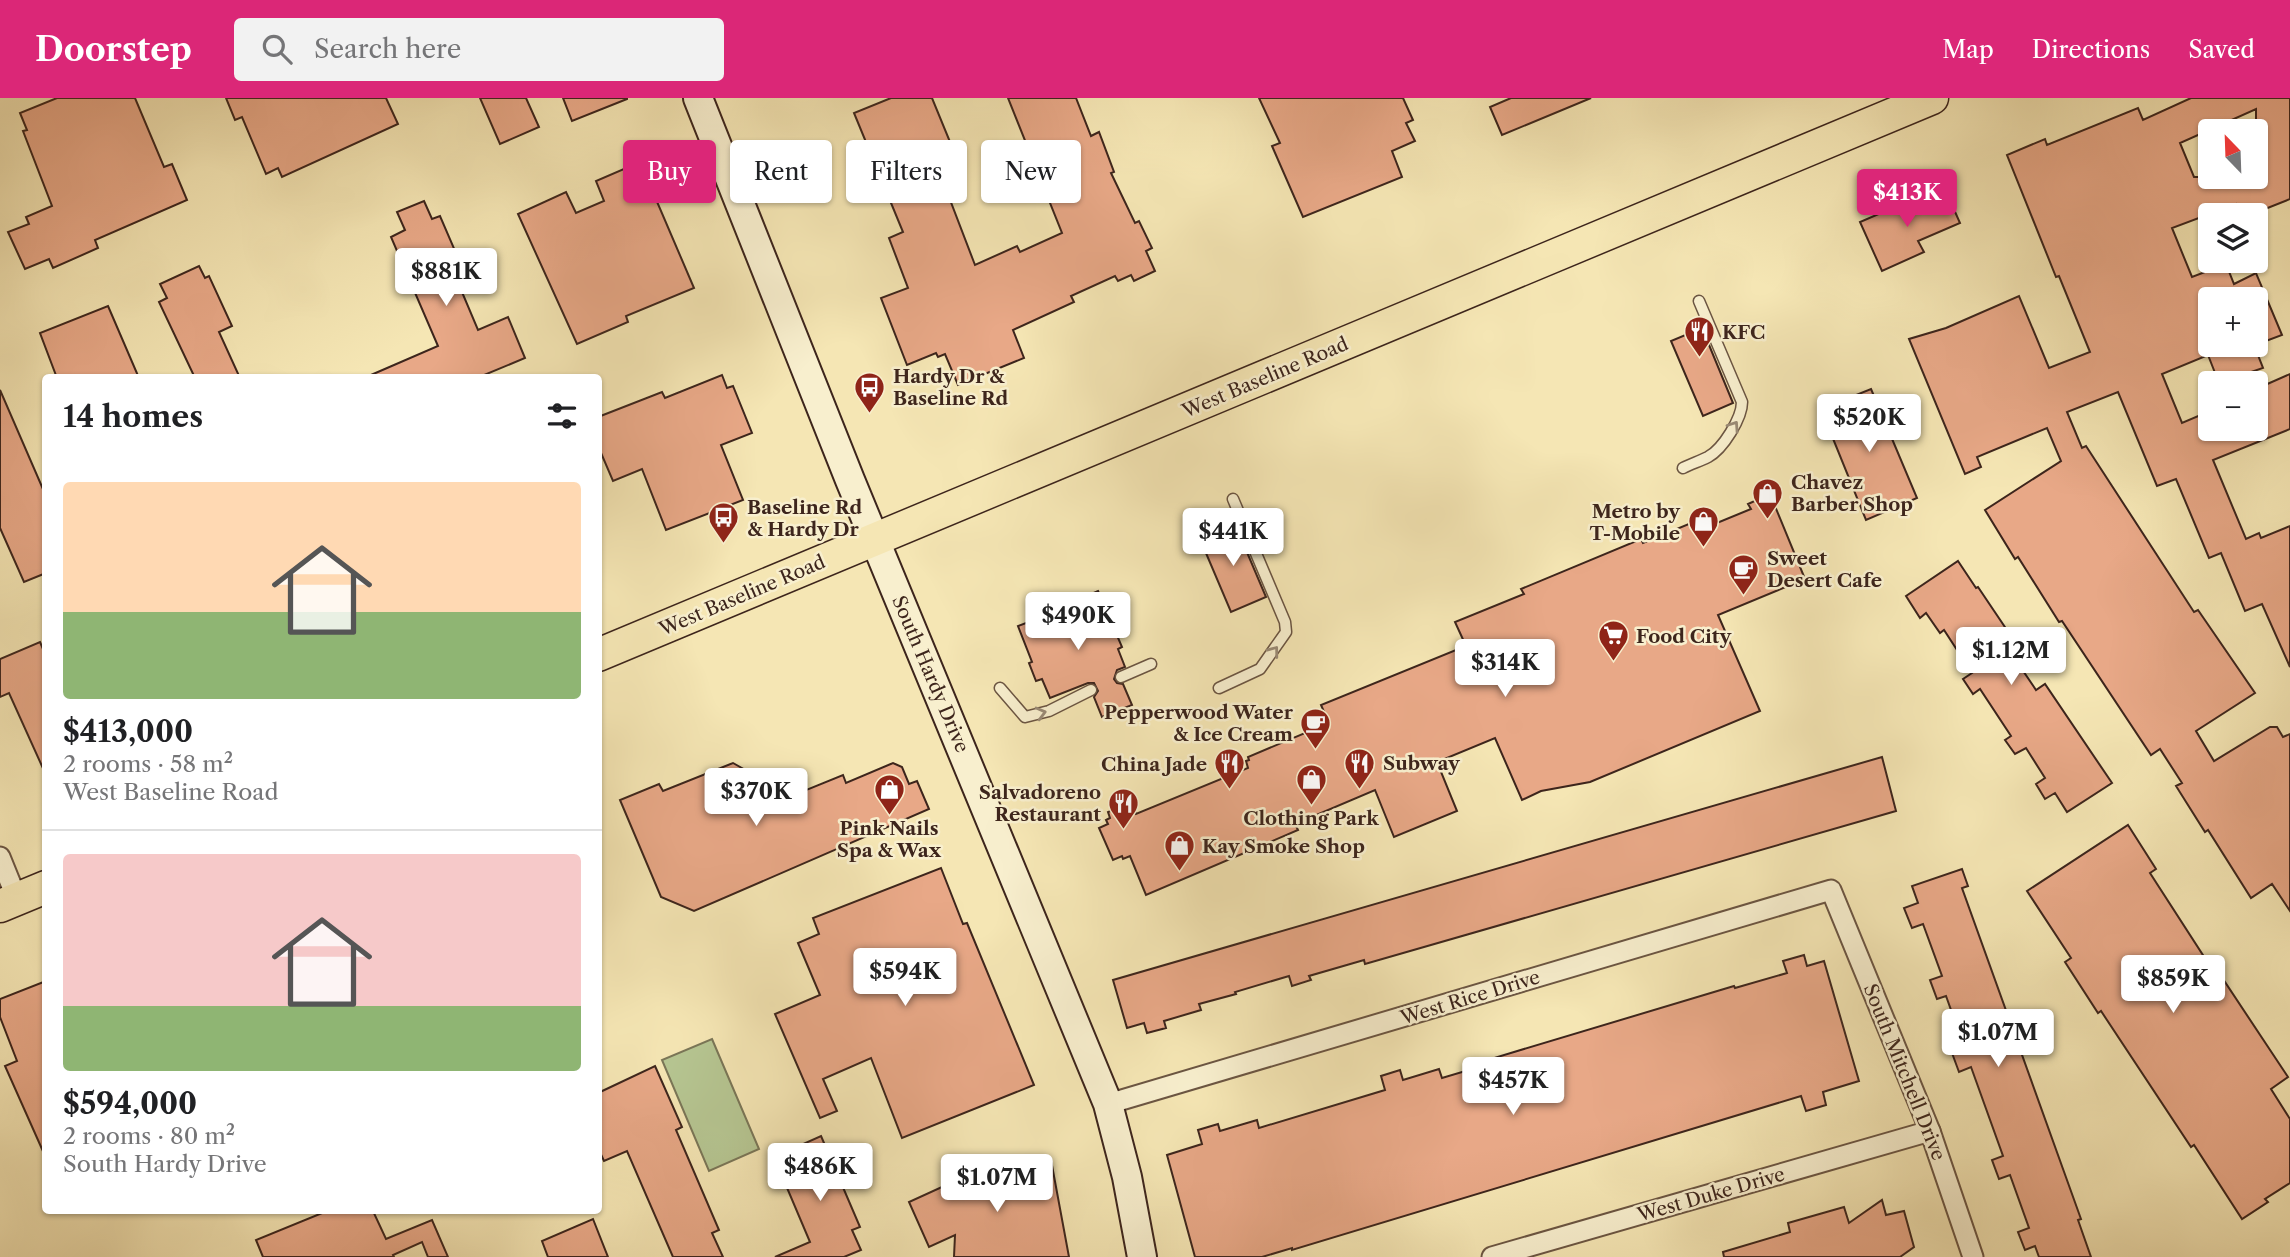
<!DOCTYPE html>
<html lang="en">
<head>
<meta charset="utf-8">
<style>
  :root { --surface:#fff; --page:#f2f2f2; --text:#202124; --muted:#757577; --line:#e0e0e0; --accent:#db2777 }
  body { margin:0; font-family:"Libre Caslon Text",serif; background:var(--page); color:var(--text); height:100vh; display:flex; flex-direction:column; font-size:26px; white-space:nowrap }
  * { box-sizing:border-box; margin:0 }
  p { font-size:23px; color:var(--muted) }
  .icon { flex:none; width:38px; height:38px; fill:none; stroke:currentColor; stroke-width:2; stroke-linecap:round; stroke-linejoin:round }
  .map { position:relative; flex:1; overflow:hidden }
  .details { position:absolute; left:42px; top:276px; width:560px; height:840px; display:flex; flex-direction:column; background:var(--surface); border-radius:7px; box-shadow:0 2px 5px #0004 }
  .details>* { flex:none }
  .top-card { position:absolute; left:623px; top:42px; width:665px; height:63px; display:flex; gap:14px }
  .needle { width:46px; rotate:337deg }
  .fabs { position:absolute; left:2198px; top:21px; display:grid; gap:14px }
  .fabs a { display:grid; place-items:center; width:70px; height:70px; border-radius:7px; background:var(--surface); box-shadow:0 2px 5px #0004; font-size:35px }
  .price { position:absolute; translate:-50% -60px; padding:0 16px; border-radius:7px; background:#fff; color:#222; font-size:23px; line-height:46px; filter:drop-shadow(0 2px 4px #0008) }
  .price::after { content:''; position:absolute; left:50%; top:42px; width:21px; height:16px; margin-left:-10px; background:inherit; clip-path:polygon(0 0,100% 0,50% 100%) }
  .price.selected { background:var(--accent); color:#fff }
  ul { padding:0; list-style:none }
  li { display:grid; align-content:center; gap:14px; height:371px; padding:0 21px }
  li+li { border-top:2px solid var(--line) }
  li span { display:grid; place-items:center; height:217px; border-radius:7px; color:#555 }
  li>.icon { margin-inline-start:auto }
  span .icon { width:126px; height:126px; fill:#fffc; stroke-width:1 }
  li b { font-size:30px }
  h2 { display:flex; justify-content:space-between; align-items:center; height:84px; padding:0 21px; font-size:30px }
  .chip { padding:0 24px; border-radius:7px; background:var(--surface); box-shadow:0 2px 5px #0004; font-size:24px; line-height:63px }
  .chip.selected { background:var(--accent); color:#fff }
  header { display:flex; align-items:center; gap:42px; box-sizing:border-box; height:98px; padding:0 35px; background:var(--accent); color:#fff }
  header strong { font-size:33px }
  nav { display:flex; gap:38px; margin-inline-start:auto; font-size:24px }
  .search { width:490px; height:63px; background:var(--page); display:flex; align-items:center; gap:18px; box-sizing:border-box; padding:0 24px; border-radius:7px; color:var(--muted); font-size:26px }
  .map>svg:first-child { display:block }
  .green { fill:#b6c692; stroke:#7a7657; stroke-width:2 }
  .building { fill:#e8a887; stroke:#3d251c; stroke-width:2; fill-rule:evenodd }
  .lines { fill:none; stroke-linecap:round; stroke-linejoin:round }
  .lane-casing { stroke:#6b5542; stroke-width:13 }
  .street-casing { stroke:#6b5542; stroke-width:23 }
  .secondary-casing { stroke:#3d251c; stroke-width:32 }
  .primary-casing { stroke:#3d251c; stroke-width:35 }
  .lane { stroke:#f8efce; stroke-width:10 }
  .street { stroke:#f8efce; stroke-width:19 }
  .secondary { stroke:#f8efce; stroke-width:28 }
  .primary { stroke:#f5e6b4; stroke-width:32 }
  .oneway { stroke:#9a8a75 }
  .labels { text-anchor:middle; stroke-width:5; stroke-linejoin:round; paint-order:stroke }
  .poi-label { font-size:19px; font-weight:bold; fill:#3d251c; stroke:#f8efce; text-anchor:start }
  .street-label { font-size:19px; fill:#3d251c; stroke:#f8efce }
</style>
</head>
<body>
<header>
<strong>Doorstep</strong>
<div class="search"><svg class="icon" aria-label="search" viewBox="0 0 24 24"><circle cx="10" cy="10" r="6"/><path d="M15 15l6 6"/></svg>Search here</div>
<nav><a>Map</a><a>Directions</a><a>Saved</a></nav>
</header>
<div class="map">
<svg width="2290" height="1159" viewBox="0 0 2290 1159">
  <rect width="100%" height="100%" fill="#f5e6b4"/>
  <filter id="stains"><feTurbulence type="fractalNoise" baseFrequency=".00286" numOctaves="4"/><feColorMatrix values="0 0 0 0 .2 0 0 0 0 .09 0 0 0 0 .02 0 0 0 .5 -.17"/></filter>
  <radialGradient id="worn" r=".72"><stop offset=".6" stop-color="#630" stop-opacity="0"/><stop offset="1" stop-color="#630" stop-opacity=".3"/></radialGradient>
  <polygon class="green" points="712,941 759,1051 709,1073 662,962"/>
  <g class="building">
    <polygon points="57,0 135,0 164,69 172,66 187,102 95,142 98,150 53,170 49,161 25,171 8,134 29,126 26,119 52,108 23,33 27,32 20,15"/>
    <polygon points="226,0 386,0 398,26 282,79 278,70 266,76 242,19 235,22"/>
    <polygon points="480,0 526,0 539,29 500,46"/>
    <polygon points="563,0 627,0 627,1 572,23"/>
    <polygon points="891,0 932,0 964,78 944,86 975,167 1017,148 1020,154 1062,135 1008,0 1076,0 1091,38 1099,34 1114,74 1111,75 1135,125 1139,123 1152,150 1146,153 1155,173 1134,183 1131,177 1118,183 1115,178 1071,198 1074,204 1013,232 1024,260 958,287 945,256 938,259 936,255 907,267 881,200 908,190 889,140 903,134 854,15"/>
    <polygon points="1259,0 1403,0 1413,22 1406,25 1415,43 1392,53 1402,79 1303,119 1272,48 1280,45"/>
    <polygon points="1511,0 1591,0 1502,37 1490,9"/>
    <path d="M 2191,0 L 2290,0 L 2290,101 L 2250,117 L 2241,117 L 2236,106 L 2172,130 L 2192,179 L 2226,166 L 2234,186 L 2256,175 L 2282,237 L 2266,243 L 2256,219 L 2256,201 L 2210,201 L 2210,247 L 2254,247 L 2263,270 L 2219,285 L 2208,257 L 2162,276 L 2182,325 L 2210,313 L 2210,331 L 2256,331 L 2256,291 L 2290,276 L 2290,331 L 2213,362 L 2246,441 L 2259,435 L 2261,440 L 2290,428 L 2290,569 L 2262,506 L 2245,513 L 2221,455 L 2209,460 L 2176,381 L 2157,388 L 2118,294 L 2067,314 L 2082,350 L 2086,348 L 2194,514 L 2198,512 L 2255,595 L 2196,633 L 2214,663 L 2270,629 L 2277,629 L 2283,639 L 2290,636 L 2290,813 L 2272,786 L 2251,800 L 2208,732 L 2205,734 L 2176,688 L 2182,685 L 2160,651 L 2151,657 L 2062,523 L 2059,524 L 2018,459 L 2015,461 L 1985,412 L 2061,363 L 2047,330 L 1977,359 L 1981,369 L 1965,376 L 1909,241 L 1946,230 L 2019,198 L 2049,270 L 2090,254 L 2059,178 L 2056,179 L 2007,57 L 2045,41 L 2047,47 L 2138,10 L 2143,22 ZM 2256,11 L 2256,79 L 2194,79 L 2180,45 Z"/>
    <polygon points="640,64 694,190 626,218 628,224 577,246 518,116 566,94 576,115 604,103 596,83"/>
    <polygon points="1948,98 1960,125 1918,143 1924,154 1882,173 1860,124 1918,99 1922,109"/>
    <polygon points="424,103 432,121 440,118 468,183 459,187 478,232 508,219 525,260 477,280 364,280 438,248 391,139 405,132 397,114"/>
    <polygon points="199,168 205,180 209,178 232,228 219,234 240,280 195,280 159,204 167,200 160,186"/>
    <polygon points="108,208 139,280 57,280 40,235"/>
    <polygon points="1702,230 1733,305 1703,318 1671,243"/>
    <polygon points="722,277 727,290 733,288 752,335 721,347 743,402 666,432 642,371 613,383 598,348 598,319 662,294 665,300"/>
    <polygon points="1871,291 1917,400 1866,422 1821,311"/>
    <polygon points="0,292 46,398 46,475 24,484 0,430"/>
    <polygon points="1770,396 1805,481 1718,517 1760,613 1590,684 1541,693 1522,702 1495,640 1437,664 1457,713 1394,739 1375,692 1295,726 1298,732 1146,797 1130,758 1123,761 1122,758 1113,762 1099,730 1108,726 1106,722 1110,720 1108,714 1125,707 1128,712 1134,710 1136,716 1248,670 1246,663 1249,662 1248,659 1329,625 1321,607 1466,548 1455,524 1524,496 1521,491 1641,441 1643,445 1696,423 1700,432 1751,411 1748,406"/>
    <polygon points="1235,426 1266,499 1231,514 1200,441"/>
    <polygon points="1958,463 1976,490 1978,489 2019,550 2011,555 2036,592 2045,586 2112,685 2067,714 2055,695 2045,701 2036,686 2045,680 2026,650 2015,656 2005,642 2011,638 1980,591 1973,596 1963,581 1972,575 1944,532 1940,535 1926,515 1920,520 1906,498"/>
    <polygon points="1098,493 1122,549 1118,551 1125,569 1117,572 1114,581 1117,585 1123,586 1132,607 1102,619 1094,599 1098,593 1094,585 1088,585 1050,600 1042,581 1036,583 1029,565 1032,564 1018,528 1071,508 1070,505"/>
    <polygon points="40,544 46,558 46,677 9,595 0,599 0,561"/>
    <polygon points="1882,659 1896,713 1365,866 1364,862 1309,878 1311,882 1292,888 1289,878 1235,894 1236,896 1199,906 1201,912 1164,923 1166,930 1147,935 1144,925 1127,930 1113,882"/>
    <polygon points="733,665 747,673 762,710 843,677 846,685 893,665 902,669 909,686 917,683 929,711 694,813 661,799 620,702 659,686 663,693"/>
    <polygon points="2128,727 2156,771 2150,775 2212,871 2215,869 2288,979 2271,991 2290,1021 2290,1085 2265,1101 2268,1104 2242,1121 2194,1047 2191,1049 2101,913 2098,915 2065,864 2071,860 2027,793"/>
    <polygon points="941,770 963,826 967,825 1034,987 902,1040 871,960 823,981 837,1013 820,1020 775,916 820,897 798,845 819,836 813,820"/>
    <polygon points="1962,771 1968,788 1962,790 2081,1121 2078,1122 2091,1159 2039,1159 2035,1148 2025,1152 2018,1134 2029,1130 2010,1077 1999,1081 1992,1062 2003,1058 1971,969 1959,974 1952,955 1965,951 1946,898 1937,901 1930,882 1942,878 1923,826 1912,830 1904,810 1918,805 1912,788"/>
    <polygon points="1804,857 1807,868 1824,863 1859,983 1823,994 1826,1007 1806,1013 1801,998 1292,1152 1292,1150 1262,1159 1195,1159 1167,1057 1202,1046 1198,1032 1218,1026 1220,1033 1257,1022 1259,1030 1385,992 1381,978 1400,972 1403,982 1439,971 1442,980 1496,964 1494,960 1734,888 1735,890 1787,875 1783,863"/>
    <polygon points="46,883 46,1060 5,968 17,963 0,919 0,901"/>
    <polygon points="655,968 682,1029 676,1032 719,1132 712,1135 723,1159 673,1159 627,1053 604,1063 598,1050 598,995"/>
    <polygon points="821,1038 860,1129 852,1132 861,1152 844,1159 775,1159 810,1144 782,1078 791,1074 783,1055"/>
    <polygon points="1051,1062 1069,1159 954,1159 955,1137 929,1149 909,1104 966,1078"/>
    <polygon points="1882,1102 1886,1117 1904,1113 1914,1149 1900,1159 1724,1159 1723,1154 1790,1134 1788,1125 1844,1109 1849,1125"/>
    <polygon points="327,1113 373,1113 386,1141 432,1122 448,1159 428,1159 422,1144 393,1157 394,1159 263,1159 256,1142"/>
    <polygon points="593,1121 608,1159 548,1159 542,1143"/>
  </g>
  <g class="lines">
    <defs>
      <g id="lane">
        <path d="M 1683,370 C 1691,366 1700,363 1708,359 C 1723,351 1742,320 1742,304 L 1699,203"/>
        <polyline points="1121,579 1151,566"/>
        <polyline points="1000,590 1025,619 1049,613 1091,592"/>
        <polyline points="1219,590 1260,571 1286,534 1285,524 1233,401"/>
      </g>
      <g id="street">
        <polyline points="0,759 17,801"/>
        <polyline points="1108,1006 1831,792 1930,1033 1973,1159"/>
        <polyline points="1492,1159 1930,1033"/>
      </g>
      <polyline id="secondary" points="698,0 850,382 1108,1006 1127,1079 1142,1159"/>
      <g id="primary">
        <polyline points="598,557 1932,0"/>
        <polyline points="0,808 46,789"/>
      </g>
    </defs>
    <use href="#lane" class="lane-casing"/>
    <use href="#street" class="street-casing"/>
    <use href="#secondary" class="secondary-casing"/>
    <use href="#primary" class="primary-casing"/>
    <use href="#lane" class="lane"/>
    <use href="#street" class="street"/>
    <use href="#secondary" class="secondary"/>
    <use href="#primary" class="primary"/>
  </g>
  <defs><path id="oneway-chevron" d="M-2-3.5L2.5 0L-2 3.5" fill="none" stroke-width="1.6" stroke-linecap="round" stroke-linejoin="round" transform="scale(1.75)"/></defs>
  <g class="oneway">
    <use href="#oneway-chevron" transform="translate(1734 328) rotate(-56)"/>
    <use href="#oneway-chevron" transform="translate(1274 553) rotate(-53)"/>
    <use href="#oneway-chevron" transform="translate(1041 615) rotate(-15)"/>
  </g>
  <defs>
    <symbol id="restaurant-pin" viewBox="-11 -11 22 30"><path d="M0 17L-7.5 6A9.5 9.5 0 1 1 7.5 6Z" fill="#8f2418" stroke="#f8efce"/><path d="M-5-6h1v4h1v-4h1v4h1v-4h1v5L-1.5 .5V6h-2V.5L-5-1ZM5-6V6H3V1.5H1.5Q1.5-4 5-6Z" fill="#fff"/></symbol>
    <symbol id="bus-pin" viewBox="-11 -11 22 30"><path d="M0 17L-7.5 6A9.5 9.5 0 1 1 7.5 6Z" fill="#8f2418" stroke="#f8efce"/><path d="M-5-6H5V4H4V6H2V4H-2V6H-4V4H-5ZM-3.5-4V0h7V-4ZM-3.5 1.2v1.5H-2V1.2ZM2 1.2v1.5H3.5V1.2Z" fill="#fff"/></symbol>
    <symbol id="shop-pin" viewBox="-11 -11 22 30"><path d="M0 17L-7.5 6A9.5 9.5 0 1 1 7.5 6Z" fill="#8f2418" stroke="#f8efce"/><path d="M-5-2.5h2.3a2.7 3.5 0 0 1 5.4 0H5L5.5 6h-11ZM-1.5-2.5h3a1.5 2.3 0 0 0-3 0Z" fill="#fff"/></symbol>
    <symbol id="cafe-pin" viewBox="-11 -11 22 30"><path d="M0 17L-7.5 6A9.5 9.5 0 1 1 7.5 6Z" fill="#8f2418" stroke="#f8efce"/><path d="M-5.5-4.5H6V0H3Q3 3.5 0 3.5H-2.5Q-5.5 3.5-5.5 0ZM3-3.2v2h1.7v-2ZM-6 4.5H4V6H-6Z" fill="#fff"/></symbol>
    <symbol id="supermarket-pin" viewBox="-11 -11 22 30"><path d="M0 17L-7.5 6A9.5 9.5 0 1 1 7.5 6Z" fill="#8f2418" stroke="#f8efce"/><path d="M-6-5.5h2.5l.6 2H6L4.5 2H-2.5L-4.4-4H-6ZM-1.5 3.2a1.3 1.3 0 1 0 .1 0ZM3 3.2a1.3 1.3 0 1 0 .1 0Z" fill="#fff"/></symbol>
  </defs>
  <g fill-rule="evenodd">
    <use href="#restaurant-pin" x="1682" y="216" width="35" height="47"/>
    <use href="#bus-pin" x="852" y="272" width="35" height="47"/>
    <use href="#shop-pin" x="1750" y="378" width="35" height="47"/>
    <use href="#bus-pin" x="706" y="402" width="35" height="47"/>
    <use href="#shop-pin" x="1686" y="406" width="35" height="47"/>
    <use href="#cafe-pin" x="1726" y="454" width="35" height="47"/>
    <use href="#supermarket-pin" x="1596" y="520" width="35" height="47"/>
    <use href="#cafe-pin" x="1298" y="608" width="35" height="47"/>
    <use href="#restaurant-pin" x="1342" y="648" width="35" height="47"/>
    <use href="#restaurant-pin" x="1212" y="648" width="35" height="47"/>
    <use href="#shop-pin" x="1294" y="664" width="35" height="47"/>
    <use href="#shop-pin" x="872" y="674" width="35" height="47"/>
    <use href="#restaurant-pin" x="1106" y="688" width="35" height="47"/>
    <use href="#shop-pin" x="1162" y="730" width="35" height="47"/>
  </g>
  <g class="labels">
    <g class="poi-label">
      <text x="1722" y="241">KFC</text>
      <text x="893" y="285">Hardy Dr &amp;<tspan x="893" dy="22">Baseline Rd</tspan></text>
      <text x="1791" y="391">Chavez<tspan x="1791" dy="22">Barber Shop</tspan></text>
      <text x="747" y="416">Baseline Rd<tspan x="747" dy="22">&amp; Hardy Dr</tspan></text>
      <text x="1680" y="420" text-anchor="end">Metro by<tspan x="1680" dy="22">T-Mobile</tspan></text>
      <text x="1767" y="467">Sweet<tspan x="1767" dy="22">Desert Cafe</tspan></text>
      <text x="1636" y="545">Food City</text>
      <text x="1293" y="621" text-anchor="end">Pepperwood Water<tspan x="1293" dy="22">&amp; Ice Cream</tspan></text>
      <text x="1383" y="672">Subway</text>
      <text x="1207" y="673" text-anchor="end">China Jade</text>
      <text x="1101" y="701" text-anchor="end">Salvadoreno<tspan x="1101" dy="22">Restaurant</tspan></text>
      <text x="1311" y="727" text-anchor="middle">Clothing Park</text>
      <text x="889" y="737" text-anchor="middle">Pink Nails<tspan x="889" dy="22">Spa &amp; Wax</tspan></text>
      <text x="1202" y="755">Kay Smoke Shop</text>
    </g>
    <g class="street-label">
      <text transform="translate(1265 279) rotate(-23)" y="7">West Baseline Road</text>
      <text transform="translate(742 497) rotate(-23)" y="7">West Baseline Road</text>
      <text transform="translate(931 576) rotate(67)" y="7">South Hardy Drive</text>
      <text transform="translate(1470 899) rotate(-17)" y="7">West Rice Drive</text>
      <text transform="translate(1905 974) rotate(68)" y="7">South Mitchell Drive</text>
      <text transform="translate(1711 1096) rotate(-16)" y="7">West Duke Drive</text>
    </g>
  </g>
  <rect width="100%" height="100%" filter="url(#stains)"/>
  <rect width="100%" height="100%" fill="url(#worn)"/>
</svg>
<div class="fabs">
<a><svg class="needle" viewBox="-14 -14 28 28"><path d="M0-13l5 13h-10z" fill="#e53935"/><path d="M0 13l5-13h-10z" fill="#757577"/></svg></a>
<a><svg class="icon" aria-label="layers" viewBox="0 0 24 24"><path d="M12 4l9 5-9 5-9-5zM3 14l9 5 9-5"/></svg></a>
<a>+</a>
<a>−</a>
</div>
<b class="price selected" style="left:1907px;top:131px">$413K</b>
<b class="price" style="left:446px;top:210px">$881K</b>
<b class="price" style="left:1869px;top:356px">$520K</b>
<b class="price" style="left:1233px;top:470px">$441K</b>
<b class="price" style="left:1078px;top:554px">$490K</b>
<b class="price" style="left:2011px;top:589px">$1.12M</b>
<b class="price" style="left:1505px;top:601px">$314K</b>
<b class="price" style="left:756px;top:730px">$370K</b>
<b class="price" style="left:905px;top:910px">$594K</b>
<b class="price" style="left:2173px;top:917px">$859K</b>
<b class="price" style="left:1998px;top:971px">$1.07M</b>
<b class="price" style="left:1513px;top:1019px">$457K</b>
<b class="price" style="left:820px;top:1105px">$486K</b>
<b class="price" style="left:997px;top:1116px">$1.07M</b>
<div class="top-card">
<a class="chip selected">Buy</a>
<a class="chip">Rent</a>
<a class="chip">Filters</a>
<a class="chip">New</a>
</div>
<section class="details">
<h2>14 homes<svg class="icon" aria-label="filters" viewBox="0 0 24 24"><path d="M4 7h16M4 17h16"/><circle cx="9" cy="7" r="2"/><circle cx="15" cy="17" r="2"/></svg></h2>
<ul>
<li><span style="background:linear-gradient(#ffd9b3 60%,#8fb573 0)"><svg class="icon" aria-label="home" viewBox="0 0 24 24"><path d="M3 11l9-7 9 7M6 9v11h12V9"/></svg></span><div><b>$413,000</b><p>2 rooms · 58 m²</p><p>West Baseline Road</p></div></li>
<li><span style="background:linear-gradient(#f6c9c9 70%,#8fb573 0)"><svg class="icon" aria-label="home" viewBox="0 0 24 24"><path d="M3 11l9-7 9 7M6 9v11h12V9"/></svg></span><div><b>$594,000</b><p>2 rooms · 80 m²</p><p>South Hardy Drive</p></div></li>
</ul>
</section>
</div>
</body>
</html>
